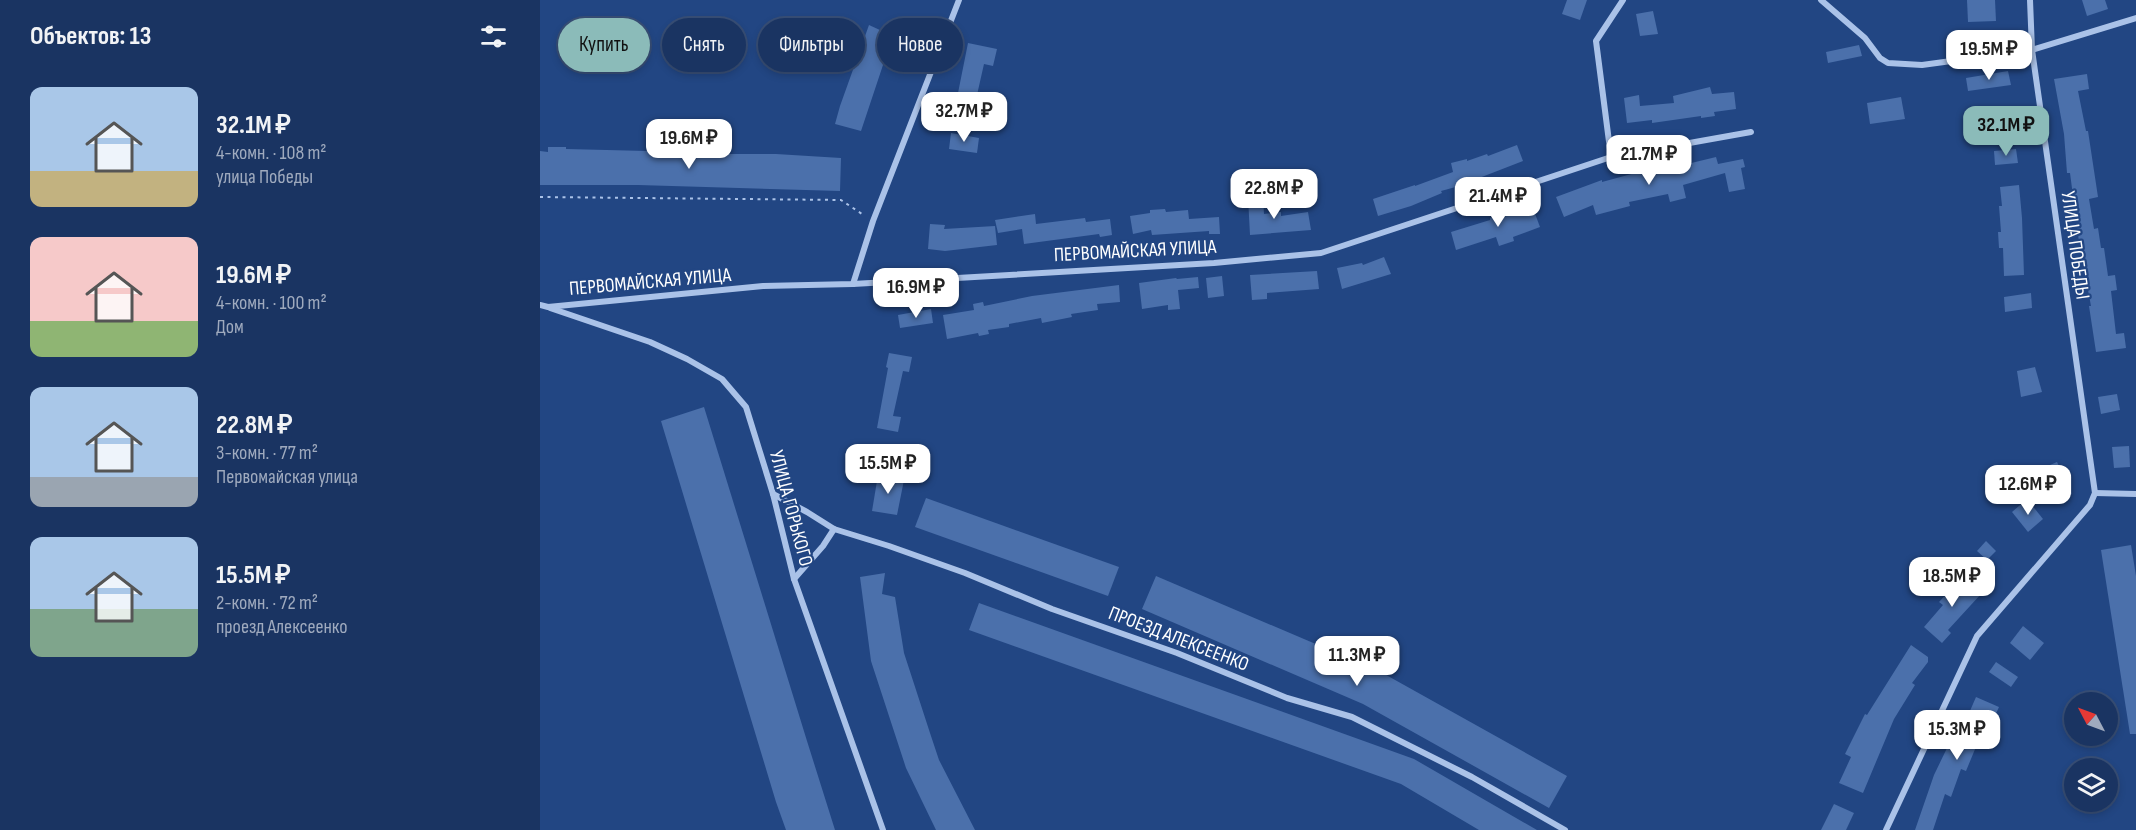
<!DOCTYPE html>
<html lang="ru">
<head>
<meta charset="utf-8">
<style>
  :root { --surface:#1a3462; --page:#273f6b; --text:#f1f3f6; --muted:#9faabe; --line:#384f77; --accent:#8bbbb9 }
  body { margin:0; font-family:"Sofia Sans Condensed",sans-serif; background:var(--page); color:var(--text); height:100vh; display:flex; flex-direction:column; font-size:22px; white-space:nowrap }
  * { box-sizing:border-box; margin:0 }
  p { font-size:20px; color:var(--muted) }
  .icon { flex:none; width:33px; height:33px; fill:none; stroke:currentColor; stroke-width:2; stroke-linecap:round; stroke-linejoin:round }
  .map { position:relative; flex:1; overflow:hidden }
  .drawer { display:flex; flex-direction:column; background:var(--surface); width:540px }
  .drawer>* { flex:none }
  .top-card { position:absolute; left:18px; top:18px; width:570px; height:54px; display:flex; gap:12px }
  .needle { width:39px; rotate:311deg }
  .controls { position:absolute; left:1524px; top:692px; display:grid; gap:12px }
  .controls a { display:grid; place-items:center; width:54px; height:54px; border-radius:50%; background:var(--surface); box-shadow:0 3px 9px #0003,0 0 0 2px var(--line); font-size:30px }
  .price { position:absolute; translate:-50% -51px; padding:0 14px; border-radius:12px; background:#fff; color:#222; font-size:20px; line-height:39px; filter:drop-shadow(0 2px 3px #0008) }
  .price::after { content:''; position:absolute; left:50%; top:36px; width:18px; height:14px; margin-left:-9px; background:inherit; clip-path:polygon(0 0,100% 0,50% 100%) }
  .price.on { background:var(--accent); color:#111 }
  ul { padding:0; list-style:none }
  li { display:flex; align-items:center; gap:18px; height:150px; padding:0 30px }
  li span { display:grid; place-items:center; flex:none; width:168px; height:120px; border-radius:12px; color:#555 }
  li>.icon { margin-inline-start:auto }
  span .icon { width:72px; height:72px; fill:#fffc; stroke-width:1 }
  li b { font-size:26px }
  h2 { display:flex; justify-content:space-between; align-items:center; height:72px; padding:0 30px; font-size:26px }
  .tag { padding:0 21px; border-radius:27px; background:var(--surface); box-shadow:0 3px 9px #0003,0 0 0 2px var(--line); font-size:21px; line-height:54px }
  .tag.on { background:var(--accent); color:#111 }
  main { display:flex; flex:1; min-height:0 }
  .map>svg:first-child { display:block }
  .building { fill:#4b70ab }
  .lines { fill:none; stroke-linecap:round; stroke-linejoin:round }
  .path { stroke:#aac2e8; stroke-width:2; stroke-dasharray:3 4.5; stroke-linecap:butt }
  .street { stroke:#aac2e8; stroke-width:6 }
  .labels { text-anchor:middle; stroke-width:4.5; stroke-linejoin:round; paint-order:stroke }
  .street-label { font-size:20px; fill:#fff; stroke:#224683 }
</style>
</head>
<body>
<main>
<section class="drawer">
<h2>Объектов: 13<svg class="icon" aria-label="filters" viewBox="0 0 24 24"><path d="M4 7h16M4 17h16"/><circle cx="9" cy="7" r="2"/><circle cx="15" cy="17" r="2"/></svg></h2>
<ul>
<li><span style="background:linear-gradient(#a9c7e8 70%,#c2b280 0)"><svg class="icon" aria-label="home" viewBox="0 0 24 24"><path d="M3 11l9-7 9 7M6 9v11h12V9"/></svg></span><div><b>32.1M ₽</b><p>4-комн. · 108 m²</p><p>улица Победы</p></div></li>
<li><span style="background:linear-gradient(#f6c9c9 70%,#8fb573 0)"><svg class="icon" aria-label="home" viewBox="0 0 24 24"><path d="M3 11l9-7 9 7M6 9v11h12V9"/></svg></span><div><b>19.6M ₽</b><p>4-комн. · 100 m²</p><p>Дом</p></div></li>
<li><span style="background:linear-gradient(#a9c7e8 75%,#9aa5b1 0)"><svg class="icon" aria-label="home" viewBox="0 0 24 24"><path d="M3 11l9-7 9 7M6 9v11h12V9"/></svg></span><div><b>22.8M ₽</b><p>3-комн. · 77 m²</p><p>Первомайская улица</p></div></li>
<li><span style="background:linear-gradient(#a9c7e8 60%,#7fa58c 0)"><svg class="icon" aria-label="home" viewBox="0 0 24 24"><path d="M3 11l9-7 9 7M6 9v11h12V9"/></svg></span><div><b>15.5M ₽</b><p>2-комн. · 72 m²</p><p>проезд Алексеенко</p></div></li>
</ul>
</section>
<div class="map">
<svg width="1596" height="830" viewBox="0 0 1596 830">
  <rect width="100%" height="100%" fill="#224683"/>
  <g class="building">
    <polygon points="1027,0 1047,0 1040,20 1022,14"/>
    <polygon points="1427,0 1455,0 1456,21 1428,22"/>
    <polygon points="1542,0 1565,0 1568,9 1547,16"/>
    <polygon points="1113,11 1118,34 1100,36 1096,14"/>
    <polygon points="329,25 353,36 343,58 345,59 321,131 295,124 300,106"/>
    <polygon points="428,43 457,49 453,66 444,64 432,117 414,113"/>
    <polygon points="1319,45 1322,56 1288,63 1286,52"/>
    <polygon points="1468,71 1471,85 1428,91 1426,78"/>
    <polygon points="1547,74 1549,89 1538,91 1546,131 1548,131 1558,197 1549,199 1554,229 1558,228 1561,248 1564,248 1568,276 1575,275 1577,290 1571,291 1576,334 1584,333 1586,348 1556,352 1549,306 1551,306 1539,242 1530,173 1527,173 1524,134 1514,79"/>
    <polygon points="1170,87 1172,94 1194,92 1196,109 1174,112 1175,116 1161,118 1161,116 1112,123 1112,120 1087,123 1084,98 1099,95 1100,106 1134,103 1133,96"/>
    <polygon points="1361,97 1365,119 1330,124 1327,103"/>
    <polygon points="1471,114 1473,128 1448,133 1446,119"/>
    <polygon points="411,133 439,138 437,153 409,149"/>
    <polygon points="977,145 983,161 934,180 934,182 901,191 902,193 871,206 838,216 833,199 875,185 875,186 913,172 911,163 927,159 927,161 947,154 948,156"/>
    <polygon points="8,147 26,147 26,149 107,151 107,149 152,152 152,154 236,154 301,158 300,191 98,185 0,185 0,151 8,152"/>
    <polygon points="1476,149 1478,163 1455,165 1454,151"/>
    <polygon points="1176,157 1178,164 1203,159 1205,167 1201,168 1205,189 1189,192 1185,173 1143,185 1146,198 1130,202 1128,194 1089,202 1090,206 1056,215 1053,205 1024,217 1016,197 1062,180 1062,182 1121,166 1138,162 1139,166"/>
    <polygon points="1479,185 1482,218 1484,275 1464,276 1463,248 1459,248 1458,232 1461,232 1459,206 1462,206 1460,187"/>
    <polygon points="723,196 724,214 741,212 741,216 768,212 771,230 710,235 708,197"/>
    <polygon points="991,203 1000,227 973,237 974,241 959,246 956,237 916,250 911,232 950,220 950,218"/>
    <polygon points="625,209 626,212 648,210 649,219 679,217 680,234 669,234 669,231 612,235 611,230 593,234 590,216 610,213 610,210"/>
    <polygon points="495,214 496,224 545,218 546,222 570,219 572,235 560,237 559,234 484,244 482,229 458,233 455,220"/>
    <polygon points="390,224 405,225 404,229 455,226 457,245 405,251 388,249"/>
    <polygon points="844,257 851,274 802,289 797,268 822,263 823,265"/>
    <polygon points="777,271 779,289 727,293 727,299 712,300 710,275"/>
    <polygon points="682,276 684,296 668,298 666,278"/>
    <polygon points="658,277 659,288 638,290 640,309 628,310 628,305 602,309 599,283 636,278 637,279"/>
    <polygon points="579,285 580,302 557,304 558,310 531,314 532,317 502,323 501,318 469,324 469,327 448,330 449,334 439,336 438,333 407,339 403,315 434,310 433,304 443,302 444,306 492,296"/>
    <polygon points="1491,293 1492,308 1465,312 1464,297"/>
    <polygon points="391,309 393,323 360,328 358,315"/>
    <polygon points="349,353 372,357 369,372 363,371 353,416 361,417 358,432 337,428 348,368 346,367"/>
    <polygon points="1495,367 1502,392 1481,397 1477,371"/>
    <polygon points="1577,394 1580,410 1561,414 1558,397"/>
    <polygon points="164,407 267,741 295,830 246,830 236,802 121,421"/>
    <polygon points="1589,446 1590,467 1574,468 1572,447"/>
    <polygon points="1517,462 1532,494 1517,501 1503,468"/>
    <polygon points="338,475 364,480 357,515 332,511"/>
    <polygon points="386,498 579,567 568,596 375,527"/>
    <polygon points="1487,499 1503,519 1488,532 1472,512"/>
    <polygon points="1446,541 1456,551 1447,560 1437,551"/>
    <polygon points="1591,545 1596,576 1596,734 1590,734 1561,550"/>
    <polygon points="345,573 342,594 355,597 364,653 390,733 399,760 435,830 396,830 366,768 331,661 320,577"/>
    <polygon points="1421,574 1441,594 1408,630 1411,633 1402,643 1384,627 1403,605 1399,602 1412,588 1409,585"/>
    <polygon points="616,576 839,671 1027,776 1009,808 823,704 602,609"/>
    <polygon points="439,603 874,759 997,830 939,830 861,784 429,630"/>
    <polygon points="1483,626 1504,643 1490,660 1470,643"/>
    <polygon points="1371,645 1388,657 1388,662 1372,683 1375,685 1354,719 1323,793 1299,783 1311,757 1305,754 1325,714 1327,715"/>
    <polygon points="1456,662 1478,677 1471,687 1449,672"/>
    <polygon points="1436,697 1459,707 1442,744 1438,742 1426,771 1421,769 1411,797 1405,794 1393,830 1375,830 1394,775 1408,746 1414,748"/>
    <polygon points="1294,804 1314,813 1306,830 1281,830"/>
  </g>
  <g class="lines">
    <polyline class="path" points="0,197 301,200 325,216"/>
    <g class="street">
      <polyline points="1281,0 1325,38 1340,58 1348,63 1382,65 1492,50 1596,18"/>
      <polyline points="1071,157 1056,41 1083,0"/>
      <polyline points="313,284 333,221 419,0"/>
      <polyline points="0,305 8,307 223,286 313,284 674,263 781,253 1071,157 1211,132"/>
      <polyline points="10,308 110,342 147,359 182,379 206,407 233,494 254,579 343,830"/>
      <polyline points="1555,493 1596,494"/>
      <polyline points="233,494 267,512 294,529 349,546 425,573 512,609 637,653 747,698 812,717 932,777 1025,830"/>
      <polyline points="254,579 283,546 294,529"/>
      <polyline points="1346,830 1437,636 1550,505 1555,493 1492,50 1490,0"/>
    </g>
  </g>
  <g class="labels">
    <g class="street-label">
      <text transform="translate(1536 245) rotate(82)" y="7">УЛИЦА ПОБЕДЫ</text>
      <text transform="translate(595 250) rotate(-3)" y="7">ПЕРВОМАЙСКАЯ УЛИЦА</text>
      <text transform="translate(110 281) rotate(-5)" y="7">ПЕРВОМАЙСКАЯ УЛИЦА</text>
      <text transform="translate(252 508) rotate(75)" y="7">УЛИЦА ГОРЬКОГО</text>
      <text transform="translate(639 638) rotate(21)" y="7">ПРОЕЗД АЛЕКСЕЕНКО</text>
    </g>
  </g>
</svg>
<div class="controls">
<a><svg class="needle" viewBox="-14 -14 28 28"><path d="M0-13l5 13h-10z" fill="#e53935"/><path d="M0 13l5-13h-10z" fill="#9faabe"/></svg></a>
<a><svg class="icon" aria-label="layers" viewBox="0 0 24 24"><path d="M12 4l9 5-9 5-9-5zM3 14l9 5 9-5"/></svg></a>
</div>
<b class="price" style="left:1449px;top:81px">19.5M ₽</b>
<b class="price" style="left:424px;top:143px">32.7M ₽</b>
<b class="price on" style="left:1466px;top:157px">32.1M ₽</b>
<b class="price" style="left:149px;top:170px">19.6M ₽</b>
<b class="price" style="left:1109px;top:186px">21.7M ₽</b>
<b class="price" style="left:734px;top:220px">22.8M ₽</b>
<b class="price" style="left:958px;top:228px">21.4M ₽</b>
<b class="price" style="left:376px;top:319px">16.9M ₽</b>
<b class="price" style="left:348px;top:495px">15.5M ₽</b>
<b class="price" style="left:1488px;top:516px">12.6M ₽</b>
<b class="price" style="left:1412px;top:608px">18.5M ₽</b>
<b class="price" style="left:817px;top:687px">11.3M ₽</b>
<b class="price" style="left:1417px;top:761px">15.3M ₽</b>
<div class="top-card">
<a class="tag on">Купить</a>
<a class="tag">Снять</a>
<a class="tag">Фильтры</a>
<a class="tag">Новое</a>
</div>
</div>
</main>
</body>
</html>
